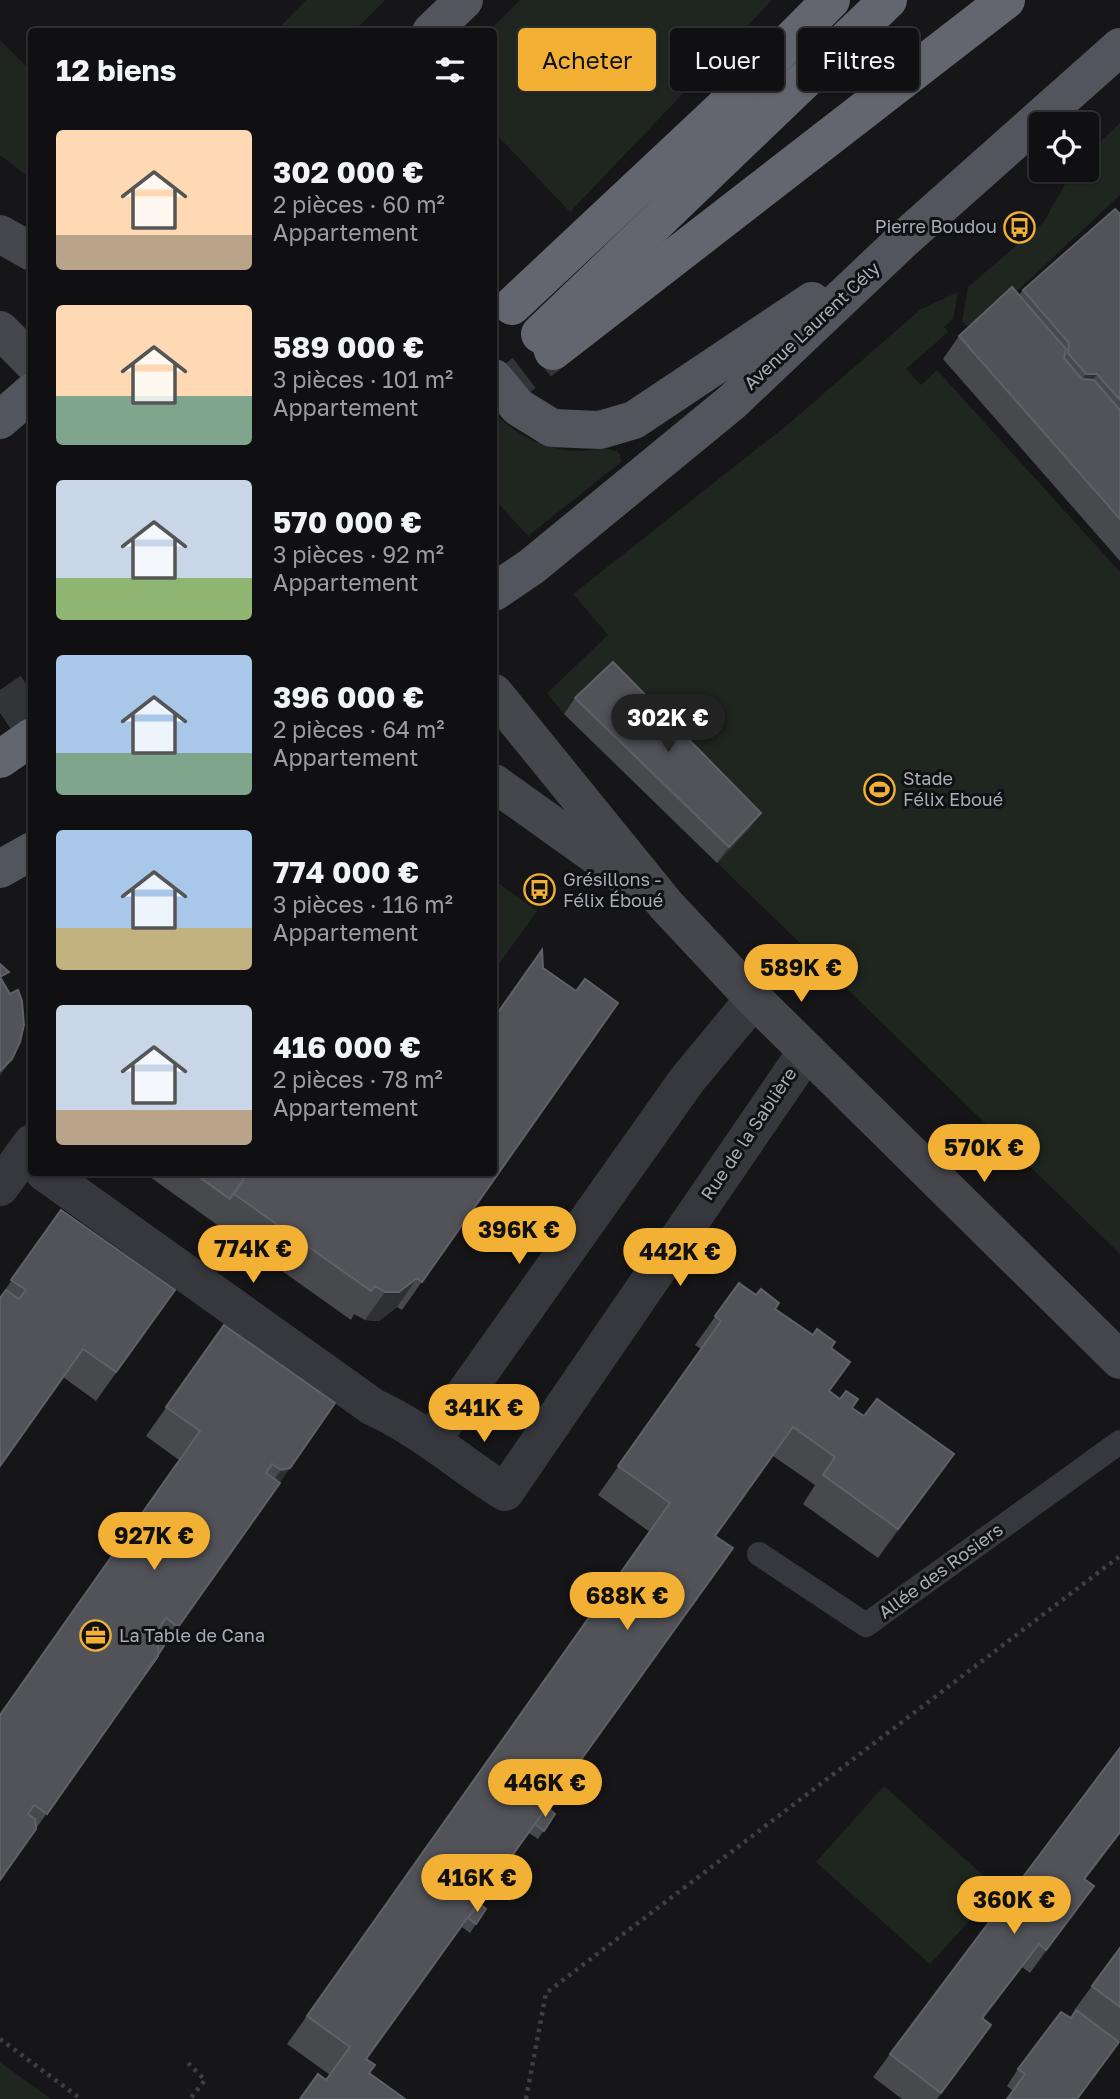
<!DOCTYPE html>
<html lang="fr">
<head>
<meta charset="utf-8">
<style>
  :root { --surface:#101012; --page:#1e1e20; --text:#f1f3f6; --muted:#9c9d9f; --line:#303032; --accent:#f2b134 }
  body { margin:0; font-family:"Golos Text",sans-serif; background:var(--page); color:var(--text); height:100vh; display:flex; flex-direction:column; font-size:26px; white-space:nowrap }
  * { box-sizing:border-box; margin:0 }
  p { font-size:23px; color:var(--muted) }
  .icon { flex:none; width:38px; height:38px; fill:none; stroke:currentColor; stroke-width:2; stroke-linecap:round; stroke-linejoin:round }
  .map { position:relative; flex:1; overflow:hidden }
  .side { position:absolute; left:28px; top:28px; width:469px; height:1148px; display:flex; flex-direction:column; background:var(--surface); border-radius:7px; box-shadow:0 2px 5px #0004,0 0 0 2px var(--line) }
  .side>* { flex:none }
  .hud { position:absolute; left:518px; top:28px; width:497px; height:63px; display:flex; gap:14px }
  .tools { position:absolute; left:1029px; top:112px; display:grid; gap:14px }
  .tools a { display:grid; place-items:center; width:70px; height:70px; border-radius:7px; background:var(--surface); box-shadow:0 2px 5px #0004,0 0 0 2px var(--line); font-size:35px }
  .price { position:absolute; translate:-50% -60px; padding:0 16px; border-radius:24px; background:var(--accent); color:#111; font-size:23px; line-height:46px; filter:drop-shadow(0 2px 4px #0008) }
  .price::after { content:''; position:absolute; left:50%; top:42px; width:21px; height:16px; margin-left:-10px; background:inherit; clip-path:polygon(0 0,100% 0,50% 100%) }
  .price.current { background:#222; color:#fff }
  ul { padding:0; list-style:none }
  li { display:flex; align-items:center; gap:21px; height:175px; padding:0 28px }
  li span { display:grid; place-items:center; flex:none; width:196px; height:140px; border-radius:7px; color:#555 }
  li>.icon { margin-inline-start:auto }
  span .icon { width:84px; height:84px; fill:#fffc; stroke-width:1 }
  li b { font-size:30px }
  h2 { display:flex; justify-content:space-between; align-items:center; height:84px; padding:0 28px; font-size:30px }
  .tag { padding:0 24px; border-radius:7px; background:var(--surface); box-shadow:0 2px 5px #0004,0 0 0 2px var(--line); font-size:24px; line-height:63px }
  .tag.current { background:var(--accent); color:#111 }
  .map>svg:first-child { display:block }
  .green { fill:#1e261f }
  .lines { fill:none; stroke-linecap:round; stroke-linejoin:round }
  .highway-tunnel { stroke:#333438; stroke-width:38; stroke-dasharray:38 19; stroke-linecap:butt }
  .path { stroke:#3d3f44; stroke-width:4.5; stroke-dasharray:3.5 5; stroke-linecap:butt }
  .lane { stroke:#37383d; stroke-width:24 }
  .street { stroke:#37383d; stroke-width:38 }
  .secondary { stroke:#45474d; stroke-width:38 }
  .primary { stroke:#53555c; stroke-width:38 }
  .highway { stroke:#63666e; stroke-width:38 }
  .wall { fill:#47494d }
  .shaded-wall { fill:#2f3033 }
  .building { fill:#525359; stroke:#5f6168; stroke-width:2 }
  .labels { text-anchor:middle; stroke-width:6; stroke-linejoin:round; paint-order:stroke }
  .poi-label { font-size:18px; fill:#a8adb8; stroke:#111113; text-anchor:start }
  .street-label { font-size:18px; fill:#a8adb8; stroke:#111113 }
</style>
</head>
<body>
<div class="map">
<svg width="1120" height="2099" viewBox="0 0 1120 2099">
  <rect width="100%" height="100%" fill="#161618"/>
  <g class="green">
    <polygon points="306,0 385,0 354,31 276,31"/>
    <polygon points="520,0 772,0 570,212 494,132 494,32 489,31"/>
    <polygon points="0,40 31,71 31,179 0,155"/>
    <polygon points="1120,123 1120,195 972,333 962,321 968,287 1043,223 1073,170 1087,170 1087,154"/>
    <polygon points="958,292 953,319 944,327 948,332 906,369 921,385 937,370 1120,572 1120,1254 564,714 547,693 608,635 573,594 791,422 921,309"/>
    <path d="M 494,412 C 514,435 546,450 577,451 C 591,451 609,445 620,454 L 621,462 L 528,536 L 494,499 Z"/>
    <polygon points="494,880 537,911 494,971"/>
    <polygon points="884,1786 998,1889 930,1964 816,1862"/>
    <polygon points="0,2062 51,2099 0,2099"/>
  </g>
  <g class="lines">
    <g class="highway-tunnel">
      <polyline points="494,396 553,351"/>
      <polyline points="0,713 32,691"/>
    </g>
    <g class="path">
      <polyline points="230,1249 238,1239"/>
      <polyline points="0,2039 81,2099"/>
      <polyline points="188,2063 205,2080 190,2099"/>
      <polyline points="526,2099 546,1993 1120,1556"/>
    </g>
    <polyline class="lane" points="759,1554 866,1625 1120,1442"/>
    <g class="street">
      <path d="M 44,1172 L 373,1407 C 422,1429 460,1464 505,1492 L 807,1051"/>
      <polyline points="0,1187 32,1143"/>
      <polyline points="432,1440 687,1080 754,999"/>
    </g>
    <g class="secondary">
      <polyline points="0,234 32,252"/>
      <polyline points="0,330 32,362"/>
      <polyline points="494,693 666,905 754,999 1120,1360"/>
      <polyline points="494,783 627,878"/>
    </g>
    <g class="primary">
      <polyline points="431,32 464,0"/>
      <polyline points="494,378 518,407 552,428 600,430 634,420 812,301"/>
      <polyline points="0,420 32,392"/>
      <polyline points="494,592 531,567 732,402 904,239 1120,47"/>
      <polyline points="0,869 32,851"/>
    </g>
    <g class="highway">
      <polyline points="512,306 723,108 831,0"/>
      <polyline points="540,334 888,0"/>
      <polyline points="553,351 1006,0"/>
      <polyline points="0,759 32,737"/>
    </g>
  </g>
  <g class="wall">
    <polygon points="1120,214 1120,561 943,359 959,336 1019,295 1023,290"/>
    <polygon points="575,698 761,813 749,829 717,863 564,714"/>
    <polygon points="543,968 576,991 618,1003 402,1310 397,1307 379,1321 365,1320 354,1314 351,1320 143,1172 494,1172"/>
    <polygon points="61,1210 175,1290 96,1401 63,1377 0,1297"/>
    <polygon points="739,1283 831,1348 829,1391 864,1416 954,1454 878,1558 803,1504 815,1485 773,1456 715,1536 547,1807 555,1814 538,1839 529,1833 326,2080 330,2075 287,2044 650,1532 598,1495 701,1349 695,1345"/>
    <polygon points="224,1325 335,1403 23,1847 0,1715 179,1460 146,1436"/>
    <polygon points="1085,1880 1094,1886 1030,1973 1022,1967 983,2019 991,2025 937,2099 902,2099 873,2077 890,2054"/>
    <polygon points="479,1903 486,1909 470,1933 462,1927"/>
    <polygon points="1120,1948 1120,2040 1107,2059 1013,2091 1007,2086 1018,2069 1070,2018 1112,2037 1075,2009"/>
  </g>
  <g class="shaded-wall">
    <polygon points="1086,374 1097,374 1077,403 1066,403"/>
    <polygon points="761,813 749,829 717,863 729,847"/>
    <polygon points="12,1059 0,1076 0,1071"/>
    <polygon points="417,1278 397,1307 379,1321 365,1320 385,1292"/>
    <polygon points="954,1454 934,1483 878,1558 898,1529"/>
    <polygon points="290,1468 158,1655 270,1497 261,1499 281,1470"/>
    <polygon points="1120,1832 1120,1833 1068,1903 1084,1879"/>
    <polygon points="1094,1886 1078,1909 1030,1973 1046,1950"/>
    <polygon points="1039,1944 1022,1967 966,2042 982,2018"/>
    <polygon points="991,2025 975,2048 936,2099"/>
  </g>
  <g class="building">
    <polygon points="1115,209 1120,214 1120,400 1097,374 1086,374 1068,353 1069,343 1023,290"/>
    <polygon points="1012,287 1066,349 1064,358 1082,379 1094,380 1120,410 1120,519 959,336"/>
    <polygon points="613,662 761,813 729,847 575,698"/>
    <polygon points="542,950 543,968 576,991 585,979 618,1003 422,1282 417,1278 399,1292 385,1292 375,1286 371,1291 234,1194 248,1172 494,1172 494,1018"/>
    <polygon points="0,964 9,972 0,977 10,994 18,990 22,1001 24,1025 20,1042 12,1059 0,1071"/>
    <polygon points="192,1172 248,1172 230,1199"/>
    <polygon points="61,1210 175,1290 116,1372 83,1349 0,1466 0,1298 6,1290 19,1299 26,1290 11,1280"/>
    <polygon points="739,1283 756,1295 761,1289 779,1303 775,1309 813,1335 817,1329 835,1342 831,1348 850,1362 829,1391 840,1399 846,1391 858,1399 852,1408 864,1416 877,1399 954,1454 898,1529 823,1475 835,1457 793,1427 715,1536 733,1548 366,2059 375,2065 369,2073 405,2099 300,2099 318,2074 326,2080 350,2047 307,2016 670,1503 618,1466 721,1321 715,1316"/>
    <polygon points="224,1325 335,1403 290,1468 281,1470 272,1464 266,1473 280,1483 178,1627 166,1618 158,1630 158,1656 47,1814 34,1805 28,1814 35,1819 36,1829 0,1880 0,1715 200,1431 166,1407"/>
    <polygon points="158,1642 164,1646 145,1674 158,1656"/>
    <polygon points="1120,1748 1120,1832 1084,1879 1094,1886 1046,1950 1039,1944 982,2018 991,2025 941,2093 890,2054"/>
    <polygon points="547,1807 555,1814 544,1831 535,1824"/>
    <polygon points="479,1903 486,1909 476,1924 468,1918"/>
    <polygon points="1120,1948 1120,2007 1092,1986"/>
    <polygon points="1076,2010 1119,2042 1077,2099 1007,2099 1025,2074 1018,2069 1061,2012 1071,2018"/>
  </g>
  <defs>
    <symbol id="bus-ring" viewBox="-11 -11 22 22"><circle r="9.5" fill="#111113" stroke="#f2b134" stroke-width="1.5"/><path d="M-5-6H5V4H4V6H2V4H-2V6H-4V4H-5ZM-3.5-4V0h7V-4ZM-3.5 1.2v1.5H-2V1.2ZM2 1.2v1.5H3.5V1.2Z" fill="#f2b134"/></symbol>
    <symbol id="stadium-ring" viewBox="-11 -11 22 22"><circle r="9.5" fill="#111113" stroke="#f2b134" stroke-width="1.5"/><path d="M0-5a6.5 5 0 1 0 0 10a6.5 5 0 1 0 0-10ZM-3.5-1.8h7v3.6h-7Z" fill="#f2b134"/></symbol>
    <symbol id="office-ring" viewBox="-11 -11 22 22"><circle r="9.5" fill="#111113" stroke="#f2b134" stroke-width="1.5"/><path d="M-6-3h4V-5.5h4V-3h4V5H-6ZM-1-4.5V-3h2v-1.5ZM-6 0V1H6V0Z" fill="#f2b134"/></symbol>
  </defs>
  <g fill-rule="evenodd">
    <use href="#bus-ring" x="1002" y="210" width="35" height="35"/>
    <use href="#stadium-ring" x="862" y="772" width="35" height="35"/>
    <use href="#bus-ring" x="522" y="872" width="35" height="35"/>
    <use href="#office-ring" x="78" y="1618" width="35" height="35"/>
  </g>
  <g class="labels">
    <g class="poi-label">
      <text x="997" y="233" text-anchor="end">Pierre Boudou</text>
      <text x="903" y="785">Stade<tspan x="903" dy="21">Félix Eboué</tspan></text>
      <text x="563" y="886">Grésillons -<tspan x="563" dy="21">Félix Éboué</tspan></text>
      <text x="119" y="1642">La Table de Cana</text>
    </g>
    <g class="street-label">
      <text transform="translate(812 326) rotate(-43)" y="6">Avenue Laurent Cély</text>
      <text transform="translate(749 1134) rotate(-56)" y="6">Rue de la Sablière</text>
      <text transform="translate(941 1571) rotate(-36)" y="6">Allée des Rosiers</text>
    </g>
  </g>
</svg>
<div class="tools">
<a><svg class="icon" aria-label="locate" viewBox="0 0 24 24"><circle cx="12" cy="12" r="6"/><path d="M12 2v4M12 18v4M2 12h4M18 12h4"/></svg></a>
</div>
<b class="price current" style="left:668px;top:754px">302K €</b>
<b class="price" style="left:801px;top:1004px">589K €</b>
<b class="price" style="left:984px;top:1184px">570K €</b>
<b class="price" style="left:519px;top:1266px">396K €</b>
<b class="price" style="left:253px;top:1285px">774K €</b>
<b class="price" style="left:680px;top:1288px">442K €</b>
<b class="price" style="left:484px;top:1444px">341K €</b>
<b class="price" style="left:154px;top:1572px">927K €</b>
<b class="price" style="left:627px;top:1632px">688K €</b>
<b class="price" style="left:545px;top:1819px">446K €</b>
<b class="price" style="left:477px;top:1914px">416K €</b>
<b class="price" style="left:1014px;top:1936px">360K €</b>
<div class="hud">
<a class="tag current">Acheter</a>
<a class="tag">Louer</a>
<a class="tag">Filtres</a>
</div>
<section class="side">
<h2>12 biens<svg class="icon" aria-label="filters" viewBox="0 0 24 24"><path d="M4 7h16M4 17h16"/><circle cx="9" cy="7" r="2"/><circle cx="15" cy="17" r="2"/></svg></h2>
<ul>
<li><span style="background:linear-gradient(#ffd9b3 75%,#b9a48a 0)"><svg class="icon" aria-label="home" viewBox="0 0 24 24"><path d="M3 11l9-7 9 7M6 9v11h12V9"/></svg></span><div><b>302 000 €</b><p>2 pièces · 60 m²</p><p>Appartement</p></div></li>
<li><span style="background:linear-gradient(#ffd9b3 65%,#7fa58c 0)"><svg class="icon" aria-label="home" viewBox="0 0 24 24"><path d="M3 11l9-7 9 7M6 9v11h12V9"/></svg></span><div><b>589 000 €</b><p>3 pièces · 101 m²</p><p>Appartement</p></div></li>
<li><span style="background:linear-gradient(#c9d6e8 70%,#8fb573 0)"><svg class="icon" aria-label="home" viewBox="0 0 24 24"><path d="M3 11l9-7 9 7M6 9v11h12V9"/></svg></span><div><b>570 000 €</b><p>3 pièces · 92 m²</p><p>Appartement</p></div></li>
<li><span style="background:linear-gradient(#a9c7e8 70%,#7fa58c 0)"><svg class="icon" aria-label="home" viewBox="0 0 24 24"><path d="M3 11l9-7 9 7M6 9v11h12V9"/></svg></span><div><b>396 000 €</b><p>2 pièces · 64 m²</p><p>Appartement</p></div></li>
<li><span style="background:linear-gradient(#a9c7e8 70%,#c2b280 0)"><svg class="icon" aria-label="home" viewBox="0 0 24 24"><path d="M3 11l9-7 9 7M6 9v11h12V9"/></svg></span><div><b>774 000 €</b><p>3 pièces · 116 m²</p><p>Appartement</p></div></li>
<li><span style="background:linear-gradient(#c9d6e8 75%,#b9a48a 0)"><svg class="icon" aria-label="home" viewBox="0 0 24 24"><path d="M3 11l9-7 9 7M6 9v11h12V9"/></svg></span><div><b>416 000 €</b><p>2 pièces · 78 m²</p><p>Appartement</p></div></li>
</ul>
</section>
</div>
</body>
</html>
